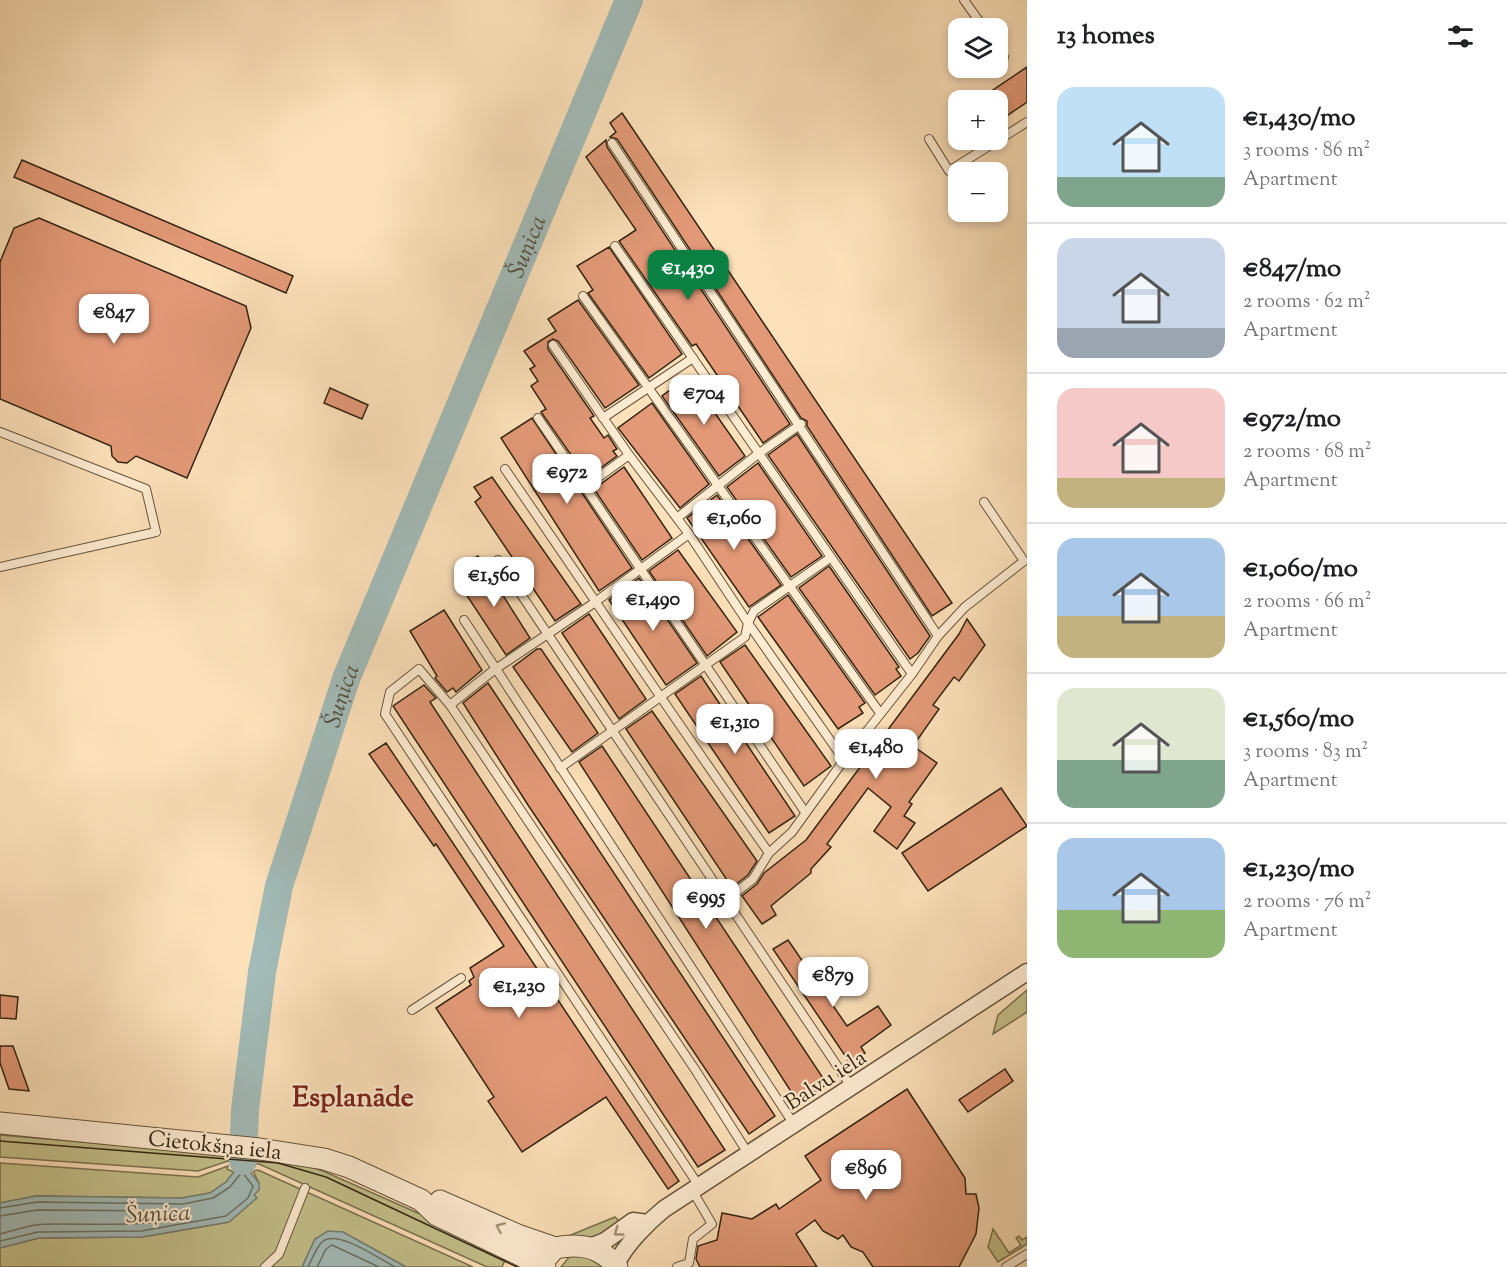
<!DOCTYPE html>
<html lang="en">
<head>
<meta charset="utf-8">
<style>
  :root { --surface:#fff; --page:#f6f6f6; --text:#202124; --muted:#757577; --line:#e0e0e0; --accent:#0b8043 }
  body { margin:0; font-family:"Sorts Mill Goudy",serif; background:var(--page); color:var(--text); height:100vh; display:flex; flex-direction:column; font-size:22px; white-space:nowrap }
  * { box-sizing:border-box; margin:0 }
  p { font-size:20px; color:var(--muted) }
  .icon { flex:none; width:33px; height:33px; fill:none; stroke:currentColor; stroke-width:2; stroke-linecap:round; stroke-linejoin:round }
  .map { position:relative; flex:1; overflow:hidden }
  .drawer { display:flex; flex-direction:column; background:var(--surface); width:480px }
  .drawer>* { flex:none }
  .tools { position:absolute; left:948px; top:18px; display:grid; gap:12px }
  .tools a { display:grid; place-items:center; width:60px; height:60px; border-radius:12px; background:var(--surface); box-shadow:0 3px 9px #0003; font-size:30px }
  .price { position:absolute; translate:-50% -51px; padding:0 14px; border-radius:12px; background:#fff; color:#222; font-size:20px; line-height:39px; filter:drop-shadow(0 2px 3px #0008) }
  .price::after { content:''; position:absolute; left:50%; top:36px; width:18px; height:14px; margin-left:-9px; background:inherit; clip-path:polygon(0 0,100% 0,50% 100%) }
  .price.on { background:var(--accent); color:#fff }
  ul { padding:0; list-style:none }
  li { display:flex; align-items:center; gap:18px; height:150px; padding:0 30px }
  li+li { border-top:2px solid var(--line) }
  li span { display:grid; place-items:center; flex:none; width:168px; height:120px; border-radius:18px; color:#555 }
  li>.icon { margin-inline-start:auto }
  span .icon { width:72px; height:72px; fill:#fffc; stroke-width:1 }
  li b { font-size:26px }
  h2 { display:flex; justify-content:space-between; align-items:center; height:72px; padding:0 30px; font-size:26px }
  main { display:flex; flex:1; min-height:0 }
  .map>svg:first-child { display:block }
  .green { fill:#c4c18c; stroke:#7b724e; stroke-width:1.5 }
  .water { fill:#a2bbb8; stroke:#757f75; stroke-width:1.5 }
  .pier { fill:#fde1ba }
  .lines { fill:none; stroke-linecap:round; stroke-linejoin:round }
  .shore { stroke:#6a7064; stroke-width:1.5 }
  .river { stroke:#a2bbb8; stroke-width:28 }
  .building { fill:#e39977; stroke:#322410; stroke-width:1.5 }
  .service-casing { stroke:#65533a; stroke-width:10 }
  .minor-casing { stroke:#65533a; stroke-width:19 }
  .tertiary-casing { stroke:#65533a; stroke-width:23 }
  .service { stroke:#feecd2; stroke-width:8 }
  .minor { stroke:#feecd2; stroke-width:16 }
  .tertiary { stroke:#feecd2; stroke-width:21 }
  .tram { stroke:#322410; stroke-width:1.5 }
  .oneway { stroke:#a2927b }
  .labels { text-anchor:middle; stroke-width:4.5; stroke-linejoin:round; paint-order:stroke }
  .street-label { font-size:22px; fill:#322410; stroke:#feecd2 }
  .water-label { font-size:24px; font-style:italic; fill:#545142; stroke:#feecd2 }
  .district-label { font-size:28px; font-weight:bold; fill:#7a1f14; stroke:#feecd2 }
</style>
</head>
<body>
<main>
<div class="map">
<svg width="1027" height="1267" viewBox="0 0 1027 1267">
  <rect width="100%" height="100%" fill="#fde1ba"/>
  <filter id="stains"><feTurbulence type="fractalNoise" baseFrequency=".00333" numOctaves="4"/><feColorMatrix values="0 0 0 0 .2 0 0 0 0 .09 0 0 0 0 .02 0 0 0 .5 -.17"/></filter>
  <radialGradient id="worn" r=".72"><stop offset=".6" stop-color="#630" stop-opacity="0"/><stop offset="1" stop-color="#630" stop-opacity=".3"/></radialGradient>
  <g class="green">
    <polygon points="1027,990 1027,1012 993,1034 998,1015"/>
    <polygon points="0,1135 260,1157 296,1162 323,1171 508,1253 502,1267 487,1267 259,1164 228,1161 198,1171 0,1157"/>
    <polygon points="0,1163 198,1177 228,1166 227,1169 234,1172 226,1182 210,1193 182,1198 36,1196 0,1203"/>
    <polygon points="258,1170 473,1267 406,1267 343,1232 315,1239 302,1267 0,1267 0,1248 39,1238 142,1237 229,1222 254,1195 259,1183 253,1171"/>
    <polygon points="615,1217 621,1223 597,1239 566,1237"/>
    <polygon points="993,1229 1009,1253 1021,1245 1016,1238 1019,1236 1022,1240 1027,1237 1027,1244 998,1262 988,1247"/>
    <polygon points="570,1256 585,1256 603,1267 561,1267"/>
  </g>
  <g class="water">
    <polygon points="238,1123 253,1123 251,1173 259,1183 259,1190 254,1195 257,1198 229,1222 142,1237 39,1238 0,1248 0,1203 36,1196 182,1198 210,1193 226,1182 234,1172"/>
    <polygon points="328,1231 343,1232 406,1267 302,1267 315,1239"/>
  </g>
  <polygon class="pier" points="234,1129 256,1130 254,1171 231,1169"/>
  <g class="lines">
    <g class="shore">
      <polyline points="0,1208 37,1202 183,1204 213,1198 230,1187 242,1172 253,1186 248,1198 226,1216 141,1231 38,1232 0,1241"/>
      <path d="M 0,1216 L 37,1210 L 175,1211 L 178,1214 C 162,1231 64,1221 36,1225 C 24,1227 12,1231 0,1234"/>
      <path d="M 308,1267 C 312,1259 316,1248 322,1242 C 337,1228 379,1259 395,1267"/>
      <polyline points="317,1267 326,1249 332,1245 379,1267"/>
    </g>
    <path class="river" id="s1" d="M 243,1161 L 245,1110 L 262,972 L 279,886 L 346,679 L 629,0"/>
  </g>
  <g class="building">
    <polygon points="1027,67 1027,102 998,122 998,100 978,100"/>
    <polygon points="622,113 952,603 932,616 807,426 807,421 801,418 617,139 610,137 616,132 610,123"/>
    <polygon points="606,140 607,147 790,424 763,443 696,344 692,346 619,241 636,230 586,157"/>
    <polygon points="22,160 293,276 286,293 14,177"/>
    <polygon points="39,218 246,306 251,328 187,478 136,456 127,463 118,462 112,456 111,446 0,399 0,262 14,228"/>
    <polygon points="609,247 682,354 649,378 588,293 593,290 577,266"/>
    <polygon points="578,300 639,385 605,408 558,341 553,339 548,342 548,349 594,416 590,418 604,438 608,435 617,449 613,451 617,456 587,478 541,412 546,409 531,386 538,381 530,369 535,366 524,351 556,331 548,319"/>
    <polygon points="689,376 745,456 719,476 662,396"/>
    <polygon points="330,388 368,405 362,419 324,403"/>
    <polygon points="652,403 709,484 680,508 618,428"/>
    <polygon points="532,418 632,568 599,591 501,438"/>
    <polygon points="797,434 930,636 918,653 910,659 768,455"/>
    <polygon points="758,463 822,556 791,577 727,487"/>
    <polygon points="624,467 672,538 642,560 594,489"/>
    <polygon points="492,477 581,604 555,621 475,502 481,497 474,487"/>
    <polygon points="717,495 781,585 749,607 687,518"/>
    <polygon points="678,550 737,632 707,656 649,571"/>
    <polygon points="478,556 530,638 506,655 462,588 474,581 463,564"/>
    <polygon points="829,566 899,667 896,669 901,676 875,695 799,588"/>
    <polygon points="639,578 697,663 666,685 609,600"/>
    <polygon points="788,595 865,703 859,707 863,713 838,729 758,617"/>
    <polygon points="444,610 482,670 456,692 453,688 447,692 435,678 437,676 410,631"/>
    <polygon points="589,614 646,699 619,719 562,633"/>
    <polygon points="967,619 985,645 959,681 954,677 933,705 939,709 913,746 937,763 909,802 912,804 904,816 915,823 897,849 874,831 891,807 868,788 827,844 831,847 811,869 811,873 771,906 776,915 762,924 742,896 757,884 764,873 806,840 959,634"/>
    <polygon points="745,645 831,766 804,786 720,662"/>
    <polygon points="537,649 541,649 598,733 572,752 513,667"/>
    <polygon points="701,676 795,816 769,833 675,694"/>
    <polygon points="488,683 775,1116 749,1134 528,805 463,703"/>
    <polygon points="424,685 436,698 430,702 725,1150 698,1167 393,706"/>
    <polygon points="652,711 757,861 748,875 735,885 731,886 626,729"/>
    <polygon points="386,743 679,1181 668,1189 606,1097 522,1152 488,1101 494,1097 436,1008 471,985 469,981 474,977 470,968 504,946 436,844 434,846 369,754"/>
    <polygon points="602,746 827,1084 799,1104 579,762"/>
    <polygon points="1001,788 1027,826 928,891 902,853"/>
    <polygon points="788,940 847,1026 878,1006 891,1025 861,1047 865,1053 850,1063 773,949"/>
    <polygon points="0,995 18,997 16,1019 0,1018"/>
    <polygon points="0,1046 13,1046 29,1091 9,1089 0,1063"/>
    <polygon points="1005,1069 1013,1081 968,1112 959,1100"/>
    <polygon points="907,1089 965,1178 966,1194 976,1194 979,1208 976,1234 959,1267 873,1267 863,1252 851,1247 843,1235 838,1239 823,1231 815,1220 796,1234 817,1267 700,1267 696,1259 698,1246 717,1240 722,1213 752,1219 776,1204 779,1209 821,1180 805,1156"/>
  </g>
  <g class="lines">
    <defs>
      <g id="service">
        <polyline points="964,0 984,28"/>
        <polyline points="998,48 1004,57"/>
        <polyline points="929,139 949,171 1027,122"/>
        <polyline points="612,143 938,636"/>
        <polyline points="615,246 912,674"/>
        <polyline points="583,296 880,713"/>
        <polyline points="553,345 629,455 689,534 748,623 844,760"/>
        <polyline points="538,418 585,487"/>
        <polyline points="603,418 693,358"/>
        <polyline points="0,432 146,489 156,532 0,567"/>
        <polyline points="629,455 585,487 805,812"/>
        <path d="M 505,469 C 593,597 679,726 769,853"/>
        <polyline points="677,518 758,454 801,424"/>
        <polyline points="498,560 852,1088"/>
        <polyline points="464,620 795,1126"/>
        <polyline points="450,705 494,670 591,605 689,534"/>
        <polyline points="560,768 745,637 748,623 754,611 830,558"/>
        <polyline points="725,901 753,879 769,853 792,832 844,760 912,674 938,636 965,607 1024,561 984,502"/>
        <polyline points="412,1010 461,978"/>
        <polyline points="699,1186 385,714 390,692 419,669 450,705 696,1071 749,1155"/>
        <polyline points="265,1267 279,1254 305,1188"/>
        <polyline points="677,1267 689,1263 693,1239 712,1224 692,1190"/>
        <polyline points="1006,1267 1027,1254"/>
      </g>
      <g id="minor">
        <polyline points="590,1247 605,1241 633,1221 647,1223"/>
        <path d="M 616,1265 C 624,1246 648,1222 664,1209 L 1027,972"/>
      </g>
      <g id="tertiary">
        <polyline points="0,1123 260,1149 324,1159 349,1167 421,1200 437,1215 545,1267"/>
        <polyline points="440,1201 520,1236 555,1248"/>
        <path d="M 546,1258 L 555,1248 C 579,1243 601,1246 617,1267"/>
      </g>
    </defs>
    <use href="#service" class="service-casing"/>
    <use href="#minor" class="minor-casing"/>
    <use href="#tertiary" class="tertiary-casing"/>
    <use href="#service" class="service"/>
    <use href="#minor" class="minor"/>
    <use href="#tertiary" class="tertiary"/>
    <polyline class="tram" points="0,1141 278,1163 326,1177 517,1267"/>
  </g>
  <defs><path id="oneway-chevron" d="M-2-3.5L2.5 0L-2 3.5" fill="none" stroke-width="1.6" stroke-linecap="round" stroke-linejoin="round" transform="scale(1.5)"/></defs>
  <g class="oneway">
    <use href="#oneway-chevron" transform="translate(500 1227) rotate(-156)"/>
    <use href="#oneway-chevron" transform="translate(618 1232) rotate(144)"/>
  </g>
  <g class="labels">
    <g class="street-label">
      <text transform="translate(825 1079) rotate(-33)" y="8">Balvu iela</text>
      <text transform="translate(215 1144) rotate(6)" y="8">Cietokšņa iela</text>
    </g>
    <g class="water-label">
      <text dy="8" stroke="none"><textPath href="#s1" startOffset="964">Šuņica</textPath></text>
      <text dy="8" stroke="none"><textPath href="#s1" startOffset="478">Šuņica</textPath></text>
      <text transform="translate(158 1213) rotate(-2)" y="8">Šuņica</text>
    </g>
    <g class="district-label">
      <text x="353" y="1106">Esplanāde</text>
    </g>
  </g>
  <rect width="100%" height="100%" filter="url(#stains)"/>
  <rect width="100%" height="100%" fill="url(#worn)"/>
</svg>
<div class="tools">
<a><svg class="icon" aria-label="layers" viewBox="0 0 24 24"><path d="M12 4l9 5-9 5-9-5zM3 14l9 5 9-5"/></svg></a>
<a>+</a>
<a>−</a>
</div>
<b class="price on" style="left:688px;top:301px">€1,430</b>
<b class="price" style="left:114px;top:345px">€847</b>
<b class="price" style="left:704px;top:426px">€704</b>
<b class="price" style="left:567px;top:505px">€972</b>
<b class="price" style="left:734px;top:551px">€1,060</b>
<b class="price" style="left:494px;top:608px">€1,560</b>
<b class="price" style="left:653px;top:632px">€1,490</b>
<b class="price" style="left:735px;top:755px">€1,310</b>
<b class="price" style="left:876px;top:780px">€1,480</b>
<b class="price" style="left:706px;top:930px">€995</b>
<b class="price" style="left:833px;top:1008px">€879</b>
<b class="price" style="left:519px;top:1019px">€1,230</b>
<b class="price" style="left:866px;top:1201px">€896</b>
</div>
<section class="drawer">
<h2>13 homes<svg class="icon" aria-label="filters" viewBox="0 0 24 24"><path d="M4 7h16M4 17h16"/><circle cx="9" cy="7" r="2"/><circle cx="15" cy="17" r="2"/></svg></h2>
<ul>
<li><span style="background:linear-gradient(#bfe0f5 75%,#7fa58c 0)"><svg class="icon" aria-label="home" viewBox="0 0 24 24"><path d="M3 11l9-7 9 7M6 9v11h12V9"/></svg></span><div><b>€1,430/mo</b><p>3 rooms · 86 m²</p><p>Apartment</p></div></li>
<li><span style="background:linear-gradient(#c9d6e8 75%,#9aa5b1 0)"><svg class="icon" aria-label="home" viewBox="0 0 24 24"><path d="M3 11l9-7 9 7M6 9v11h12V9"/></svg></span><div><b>€847/mo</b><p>2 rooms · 62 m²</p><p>Apartment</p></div></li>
<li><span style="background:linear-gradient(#f6c9c9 75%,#c2b280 0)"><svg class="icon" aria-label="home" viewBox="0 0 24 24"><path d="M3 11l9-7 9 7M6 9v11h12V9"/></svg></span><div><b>€972/mo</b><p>2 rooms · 68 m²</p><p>Apartment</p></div></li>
<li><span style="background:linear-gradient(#a9c7e8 65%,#c2b280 0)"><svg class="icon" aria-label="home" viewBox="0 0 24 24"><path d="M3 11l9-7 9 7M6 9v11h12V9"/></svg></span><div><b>€1,060/mo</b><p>2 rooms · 66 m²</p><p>Apartment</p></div></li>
<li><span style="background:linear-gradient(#dfe7d0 60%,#7fa58c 0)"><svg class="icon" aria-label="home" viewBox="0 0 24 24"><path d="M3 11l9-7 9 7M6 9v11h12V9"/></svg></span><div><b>€1,560/mo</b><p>3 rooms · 83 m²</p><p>Apartment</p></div></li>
<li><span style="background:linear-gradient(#a9c7e8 60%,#8fb573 0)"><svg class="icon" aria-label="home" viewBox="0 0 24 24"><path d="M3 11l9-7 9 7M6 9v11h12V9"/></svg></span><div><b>€1,230/mo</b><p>2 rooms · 76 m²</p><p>Apartment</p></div></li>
</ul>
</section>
</main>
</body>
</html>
